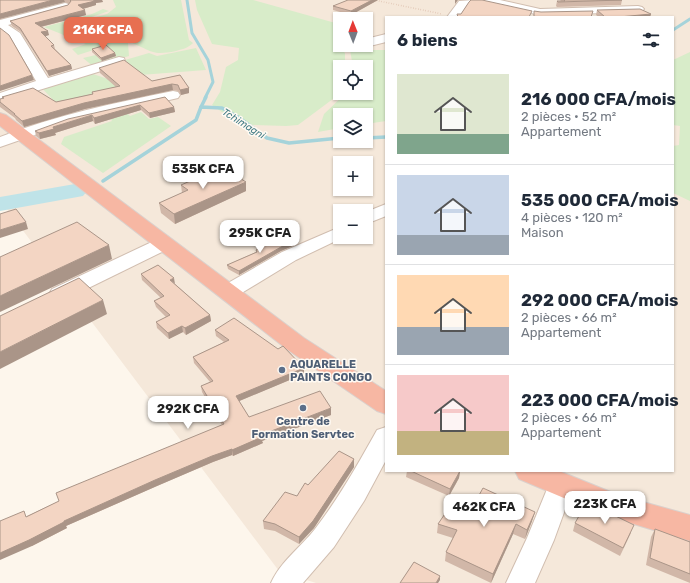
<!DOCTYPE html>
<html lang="fr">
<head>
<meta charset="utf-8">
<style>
  :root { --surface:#fff; --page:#f6f6f7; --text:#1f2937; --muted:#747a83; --line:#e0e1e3; --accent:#e76f51 }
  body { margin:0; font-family:Rubik,sans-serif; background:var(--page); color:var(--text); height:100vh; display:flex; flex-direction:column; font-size:15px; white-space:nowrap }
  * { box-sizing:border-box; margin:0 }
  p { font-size:13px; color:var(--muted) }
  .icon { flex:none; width:22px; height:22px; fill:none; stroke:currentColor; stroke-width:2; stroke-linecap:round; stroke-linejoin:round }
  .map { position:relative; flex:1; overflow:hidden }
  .details { position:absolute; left:385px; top:16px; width:289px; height:456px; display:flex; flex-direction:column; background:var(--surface); border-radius:0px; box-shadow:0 1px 3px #0004 }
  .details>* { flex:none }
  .needle { width:26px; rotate:359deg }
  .buttons { position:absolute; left:333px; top:12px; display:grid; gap:8px }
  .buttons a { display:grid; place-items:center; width:40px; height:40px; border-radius:0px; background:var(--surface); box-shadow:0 1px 3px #0004; font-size:20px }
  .price { position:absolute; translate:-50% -34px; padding:0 9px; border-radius:8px; background:#fff; color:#222; font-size:13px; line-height:26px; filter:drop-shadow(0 1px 2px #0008) }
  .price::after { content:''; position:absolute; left:50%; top:24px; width:12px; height:9px; margin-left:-6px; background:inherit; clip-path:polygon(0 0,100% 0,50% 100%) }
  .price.on { background:var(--accent); color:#fff }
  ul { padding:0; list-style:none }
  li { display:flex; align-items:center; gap:12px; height:100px; padding:0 12px }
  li+li { border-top:1px solid var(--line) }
  li span { display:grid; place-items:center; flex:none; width:112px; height:80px; border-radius:0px; color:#555 }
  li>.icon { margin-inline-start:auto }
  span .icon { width:48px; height:48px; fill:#fffc; stroke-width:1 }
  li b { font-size:17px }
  h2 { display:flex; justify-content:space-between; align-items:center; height:48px; padding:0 12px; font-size:17px }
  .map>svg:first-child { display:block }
  .residential { fill:#f5e8da; fill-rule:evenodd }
  .green { fill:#d8ecc9 }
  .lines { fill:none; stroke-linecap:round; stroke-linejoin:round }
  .stream-far1 { stroke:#a5d3da; stroke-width:3 }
  .stream { stroke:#a5d3da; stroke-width:3.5 }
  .river { fill:#bfe3e8; fill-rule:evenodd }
  .minor-casing { stroke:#d1beb0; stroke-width:2 }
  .highway-casing { stroke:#dad1cd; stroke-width:2 }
  .path { stroke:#d9b8a5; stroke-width:1.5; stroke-dasharray:0.5 2; stroke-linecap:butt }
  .minor { fill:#fff; fill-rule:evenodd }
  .highway { fill:#f7b7a3; fill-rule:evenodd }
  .wall { fill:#d1b7a8 }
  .shaded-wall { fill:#aa9588 }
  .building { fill:#f3d5c3; stroke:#aa9588 }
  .service-dot { fill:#5c6f8a; stroke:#fffaf3; stroke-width:1.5 }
  .labels { text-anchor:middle; stroke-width:3; stroke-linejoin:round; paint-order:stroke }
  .far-water-label { font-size:10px; font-style:italic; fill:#437c86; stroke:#fffaf3 }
  .service-label { font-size:11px; font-weight:bold; fill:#4e5e75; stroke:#fffaf3; text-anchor:start }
</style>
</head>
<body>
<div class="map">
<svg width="690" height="583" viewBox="0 0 690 583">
  <rect width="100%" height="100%" fill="#fdf6ec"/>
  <path class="residential" d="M 0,0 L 690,0 L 690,583 L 316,583 L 279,571 L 0,200 ZM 386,17 L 673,17 L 673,471 L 386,471 ZM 340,19 L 366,19 L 366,45 L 340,45 ZM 340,67 L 366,67 L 366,93 L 340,93 ZM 340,115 L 366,115 L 366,141 L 340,141 ZM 340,163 L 366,163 L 366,189 L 340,189 ZM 340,211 L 366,211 L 366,237 L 340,237 Z"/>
  <g class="green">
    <path d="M 113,0 L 181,0 L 189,40 L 193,43 C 188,48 183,49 176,51 C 148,57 150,48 126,41 C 110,37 99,38 87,25 L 89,19 L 107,14 L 116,7 Z"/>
    <polygon points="195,0 253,0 339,24 340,25 340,38 335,43 345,53 345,61 349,67 340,67 340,93 341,93 298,125 286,126 252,125 232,119 212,105 220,92 226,67 238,60 239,48 212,44 197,10"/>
    <polygon points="103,9 109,11 86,19 84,26 99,37 128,43 129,56 94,67 83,58 113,51 106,46 78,55 72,49 86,44 44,27 92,14"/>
    <polygon points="196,48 206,70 140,75 125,60 149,53 157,56"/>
    <polygon points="350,50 386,50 386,121 366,124 366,115 340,115 340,128 318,132 324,114 346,93 366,93 366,67 353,67"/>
    <polygon points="690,52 690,201 673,193 673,146 679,145 680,126 673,125 673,60"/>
    <polygon points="87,72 135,88 56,103 40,86"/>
    <polygon points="122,108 130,116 141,112 149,119 158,117 171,126 103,173 61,144 64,137 112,121 106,112"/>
  </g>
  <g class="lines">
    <g class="stream-far1">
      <polyline points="187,0 192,33 208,60 213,82 205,98"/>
      <polyline points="673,30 690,19"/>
    </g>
    <g class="stream">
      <polyline points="201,107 206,97"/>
      <polyline points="366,138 386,137"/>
      <polyline points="103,181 196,120 201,107 222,108 238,117 267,138 289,143 340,138"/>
    </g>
    <polygon class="river" points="75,184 83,186 87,191 83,196 0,211 0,197"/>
    <defs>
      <g id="minor">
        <polygon points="474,0 467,5 459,17 447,17 459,1"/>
        <polygon points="478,0 500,0 540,9 638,6 642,7 644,9 642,11 638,12 540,15 480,2"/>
        <polygon points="65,3 69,4 71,6 69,8 8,25 20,33 48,78 119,57 124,58 125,61 124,64 0,102 0,93 36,81 11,38 0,30 0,20"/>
        <polygon points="386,34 386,42 366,47 361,45 366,45 366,39"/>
        <path d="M 173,91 L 178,92 L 180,95 L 178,98 L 69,123 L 0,147 L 0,137 C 56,115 114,103 173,91 Z"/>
        <polygon points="386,204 386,216 366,224 366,212"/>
        <polygon points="340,227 340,237 344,237 296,260 235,297 228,298 221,297 218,292 221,287 282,252"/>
        <polygon points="163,238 170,240 172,244 170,248 66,299 59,300 52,299 49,294 52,289 156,240"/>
        <path d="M 386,427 L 386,460 L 364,501 L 334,547 L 303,583 L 271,583 C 280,562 301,547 315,529 C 339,498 358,464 377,430 Z"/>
        <polygon points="561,474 570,477 574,485 554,540 535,583 506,583 527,538 552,477"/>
      </g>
      <g id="highway">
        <polygon points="0,113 6,115 304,338 386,391 386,414 377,411 288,350 0,126"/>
        <polygon points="515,471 559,471 618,495 690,515 690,541 604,515 519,479"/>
      </g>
    </defs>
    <use href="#minor" class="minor-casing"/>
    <use href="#highway" class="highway-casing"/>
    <polyline class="path" points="374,0 442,14"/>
    <use href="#minor" class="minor"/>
    <use href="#highway" class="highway"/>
  </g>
  <g class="wall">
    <polygon points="0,0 102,0 103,2 96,3 96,5 83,9 86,15 41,27 49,35 45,36 54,45 55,49 71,65 72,69 49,76 21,32 12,26 10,21 68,5 69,4 65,2"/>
    <polygon points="378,0 351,15 333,10 333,6"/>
    <polygon points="560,0 622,0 621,5 557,7 556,6 557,1 561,1"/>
    <polygon points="597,10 651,14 650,17 599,17 596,15"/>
    <polygon points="92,49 115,53 116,56 102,61 92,52"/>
    <polygon points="99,68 152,81 180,75 189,88 189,93 181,95 178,91 173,90 85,109 24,127 16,120 15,118 0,107 0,99 2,99 2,97 56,102 92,94 92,92 116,87 100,73"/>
    <polygon points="165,97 174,107 175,112 150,118 141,110 95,124 93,121 55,133 56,135 40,139 36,136 35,131"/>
    <polygon points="181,185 246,191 175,224 161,213 159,203 182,193"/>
    <polygon points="272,245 295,245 281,251 239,275 228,269 227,265 256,252 256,250"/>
    <polygon points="141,274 175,284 210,315 211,321 186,335 183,332 169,339 157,328 156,322 166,317 156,307 154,301 161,298 142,280"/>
    <polygon points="215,330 304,374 239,401 249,417 331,415 262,441 263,443 233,456 232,455 213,462 157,486 66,526 67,528 32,546 27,516 222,425 202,392 201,386 210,382 194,363 193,357 224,342 216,336"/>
    <polygon points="354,459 354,467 314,528 299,544 275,531 264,529 263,521 297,496 308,485"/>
    <polygon points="407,471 460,471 459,478 449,496 406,477"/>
    <polygon points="472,508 535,512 532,521 525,539 513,534 491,583 445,561 446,552 453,538 437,533 438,524"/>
    <polygon points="575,523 631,533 620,556 573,531"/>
    <polygon points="655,529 689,542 690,539 690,583 646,565 651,537"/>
  </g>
  <g class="shaded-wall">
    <polygon points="53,0 64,0 65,2 0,19 0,14"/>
    <polygon points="93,0 102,0 103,2 96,3 96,5 79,10 78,5"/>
    <polygon points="372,0 378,0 351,15 351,11"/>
    <polygon points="455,0 458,0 455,4"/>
    <polygon points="85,10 86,15 36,28 35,23"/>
    <polygon points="651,14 650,17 619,17"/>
    <polygon points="48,31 49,35 43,37 41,32"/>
    <polygon points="115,53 116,56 102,61 101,58"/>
    <polygon points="71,65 72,69 49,76 47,71"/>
    <polygon points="32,75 34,80 0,91 0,86"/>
    <polygon points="172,84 173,90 85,109 24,127 22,121 84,103"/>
    <polygon points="189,88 189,93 181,95 180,90"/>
    <polygon points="140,105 141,110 95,124 94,118"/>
    <polygon points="174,107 175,112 150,118 149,113"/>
    <polygon points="92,115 93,121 55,133 56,135 40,139 39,133 53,127"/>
    <polygon points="246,182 246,191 175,224 174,214"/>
    <polygon points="26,222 28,229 0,238 0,230"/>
    <polygon points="295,241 295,245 281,251 239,275 239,271 281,247"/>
    <polygon points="109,245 112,259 0,312 0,296"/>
    <polygon points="174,278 175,284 170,280"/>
    <polygon points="103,300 107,314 0,369 0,352"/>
    <polygon points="210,315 211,321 186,335 185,328"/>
    <polygon points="182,326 183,332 169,339 168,333"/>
    <polygon points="304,368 304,374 237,402 236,396"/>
    <polygon points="331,408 331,415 262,441 263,443 233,456 232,450 261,435"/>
    <polygon points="232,449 232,455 213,462 157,486 66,526 67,528 32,546 0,560 0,553 64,521 155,480 212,456"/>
    <polygon points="354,459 354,467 314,528 299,544 299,537"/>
    <polygon points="460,471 459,478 449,496 450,489"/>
    <polygon points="535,512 532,521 525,539 527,530"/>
    <polygon points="516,524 513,534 491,583 493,574"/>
    <polygon points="440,576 440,580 438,583 436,583"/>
  </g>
  <g class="building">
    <polygon points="0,0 53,0 0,14"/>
    <polygon points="70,0 93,0 95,1 78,5 85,10 35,23 48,31 41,32 54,45 51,46 71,65 47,71 20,28 10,21 68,5 71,1"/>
    <polygon points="348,0 372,0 351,11 333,6"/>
    <polygon points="471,0 482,0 532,11 529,17 458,17 457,14 461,14 469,2"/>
    <polygon points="564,0 622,0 558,2 557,1 565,1"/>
    <polygon points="640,9 651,14 619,17 605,17 597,10"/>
    <polygon points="534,11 541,12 593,11 591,17 534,17"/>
    <polygon points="0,28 9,35 32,75 0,86"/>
    <polygon points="106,45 115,53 101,58 92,49"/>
    <polygon points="124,60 152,81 180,75 189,88 180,90 178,85 172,84 84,103 22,121 14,114 15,114 0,102 0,99 4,98 2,97 33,88 56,102 93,94 92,92 120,86 99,68"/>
    <polygon points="165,97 174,107 149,113 140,105 94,118 92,115 53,127 54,129 39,133 35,131 68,119"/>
    <polygon points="222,167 246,182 174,214 159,203 188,190 181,185"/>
    <polygon points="16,209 26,222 0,230 0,214"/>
    <polygon points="77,222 109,245 0,296 0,257"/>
    <polygon points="293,236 295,241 281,247 239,271 227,265 257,252 256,250 270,243 272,245"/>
    <polygon points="158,265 174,278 170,280 210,315 185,328 182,326 168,333 156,322 170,315 154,301 164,296 141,274"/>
    <polygon points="79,278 103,300 0,352 0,316"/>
    <polygon points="234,318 278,349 283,346 304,368 236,396 249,417 320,391 331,408 261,435 262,437 232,450 232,449 212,456 155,480 64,521 64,522 29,540 0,553 0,521 24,511 26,517 59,501 56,493 224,424 201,386 213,381 193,357 229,340 215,330"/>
    <polygon points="339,451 354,459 313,521 299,537 275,524 263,521 285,492 297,496 305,483 308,485"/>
    <polygon points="411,471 460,471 450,489"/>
    <polygon points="483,488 535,512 527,530 516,524 493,574 446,552 457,530 438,524 455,499 472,508"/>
    <polygon points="587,502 634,525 623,548 575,523"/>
    <polygon points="655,529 690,542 690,574 650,558"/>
    <polygon points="414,562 440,576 436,583 400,583"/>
  </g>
  <g class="service-dot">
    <circle cx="282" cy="370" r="4"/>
    <circle cx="303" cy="408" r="4"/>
  </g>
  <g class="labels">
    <g class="far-water-label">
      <text transform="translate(244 123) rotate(32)" y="4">Tchimagni</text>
    </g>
    <g class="service-label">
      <text x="290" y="368">AQUARELLE<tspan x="290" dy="13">PAINTS CONGO</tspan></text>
      <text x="303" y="425" text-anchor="middle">Centre de<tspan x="303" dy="13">Formation Servtec</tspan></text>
    </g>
  </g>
</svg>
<div class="buttons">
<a><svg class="needle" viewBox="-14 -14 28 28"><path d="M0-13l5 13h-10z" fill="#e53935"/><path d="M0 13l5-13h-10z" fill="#747a83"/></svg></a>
<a><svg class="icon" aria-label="locate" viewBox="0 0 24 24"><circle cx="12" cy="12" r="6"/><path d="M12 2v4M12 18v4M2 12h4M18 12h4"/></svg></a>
<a><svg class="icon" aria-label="layers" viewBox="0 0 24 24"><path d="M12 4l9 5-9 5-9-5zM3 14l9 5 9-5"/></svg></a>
<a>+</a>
<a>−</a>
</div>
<b class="price on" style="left:103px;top:51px">216K CFA</b>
<b class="price" style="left:203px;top:190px">535K CFA</b>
<b class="price" style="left:260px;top:254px">295K CFA</b>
<b class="price" style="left:188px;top:430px">292K CFA</b>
<b class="price" style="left:605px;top:525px">223K CFA</b>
<b class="price" style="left:484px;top:528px">462K CFA</b>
<section class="details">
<h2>6 biens<svg class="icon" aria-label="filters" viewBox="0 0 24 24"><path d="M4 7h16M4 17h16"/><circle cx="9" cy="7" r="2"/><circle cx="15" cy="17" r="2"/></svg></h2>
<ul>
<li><span style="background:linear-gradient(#dfe7d0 75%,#7fa58c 0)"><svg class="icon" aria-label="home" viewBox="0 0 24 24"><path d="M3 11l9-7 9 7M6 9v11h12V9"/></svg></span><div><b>216 000 CFA/mois</b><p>2 pièces · 52 m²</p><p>Appartement</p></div></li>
<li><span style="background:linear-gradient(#c9d6e8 75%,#9aa5b1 0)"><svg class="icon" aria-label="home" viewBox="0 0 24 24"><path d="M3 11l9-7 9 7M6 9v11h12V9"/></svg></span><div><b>535 000 CFA/mois</b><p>4 pièces · 120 m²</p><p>Maison</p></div></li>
<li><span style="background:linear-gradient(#ffd9b3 65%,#9aa5b1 0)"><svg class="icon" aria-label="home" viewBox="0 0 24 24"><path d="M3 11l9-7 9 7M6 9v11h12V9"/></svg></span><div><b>292 000 CFA/mois</b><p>2 pièces · 66 m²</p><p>Appartement</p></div></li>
<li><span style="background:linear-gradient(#f6c9c9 70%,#c2b280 0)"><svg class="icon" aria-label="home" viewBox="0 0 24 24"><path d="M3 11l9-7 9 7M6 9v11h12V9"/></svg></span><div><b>223 000 CFA/mois</b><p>2 pièces · 66 m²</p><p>Appartement</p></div></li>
</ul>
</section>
</div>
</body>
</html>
